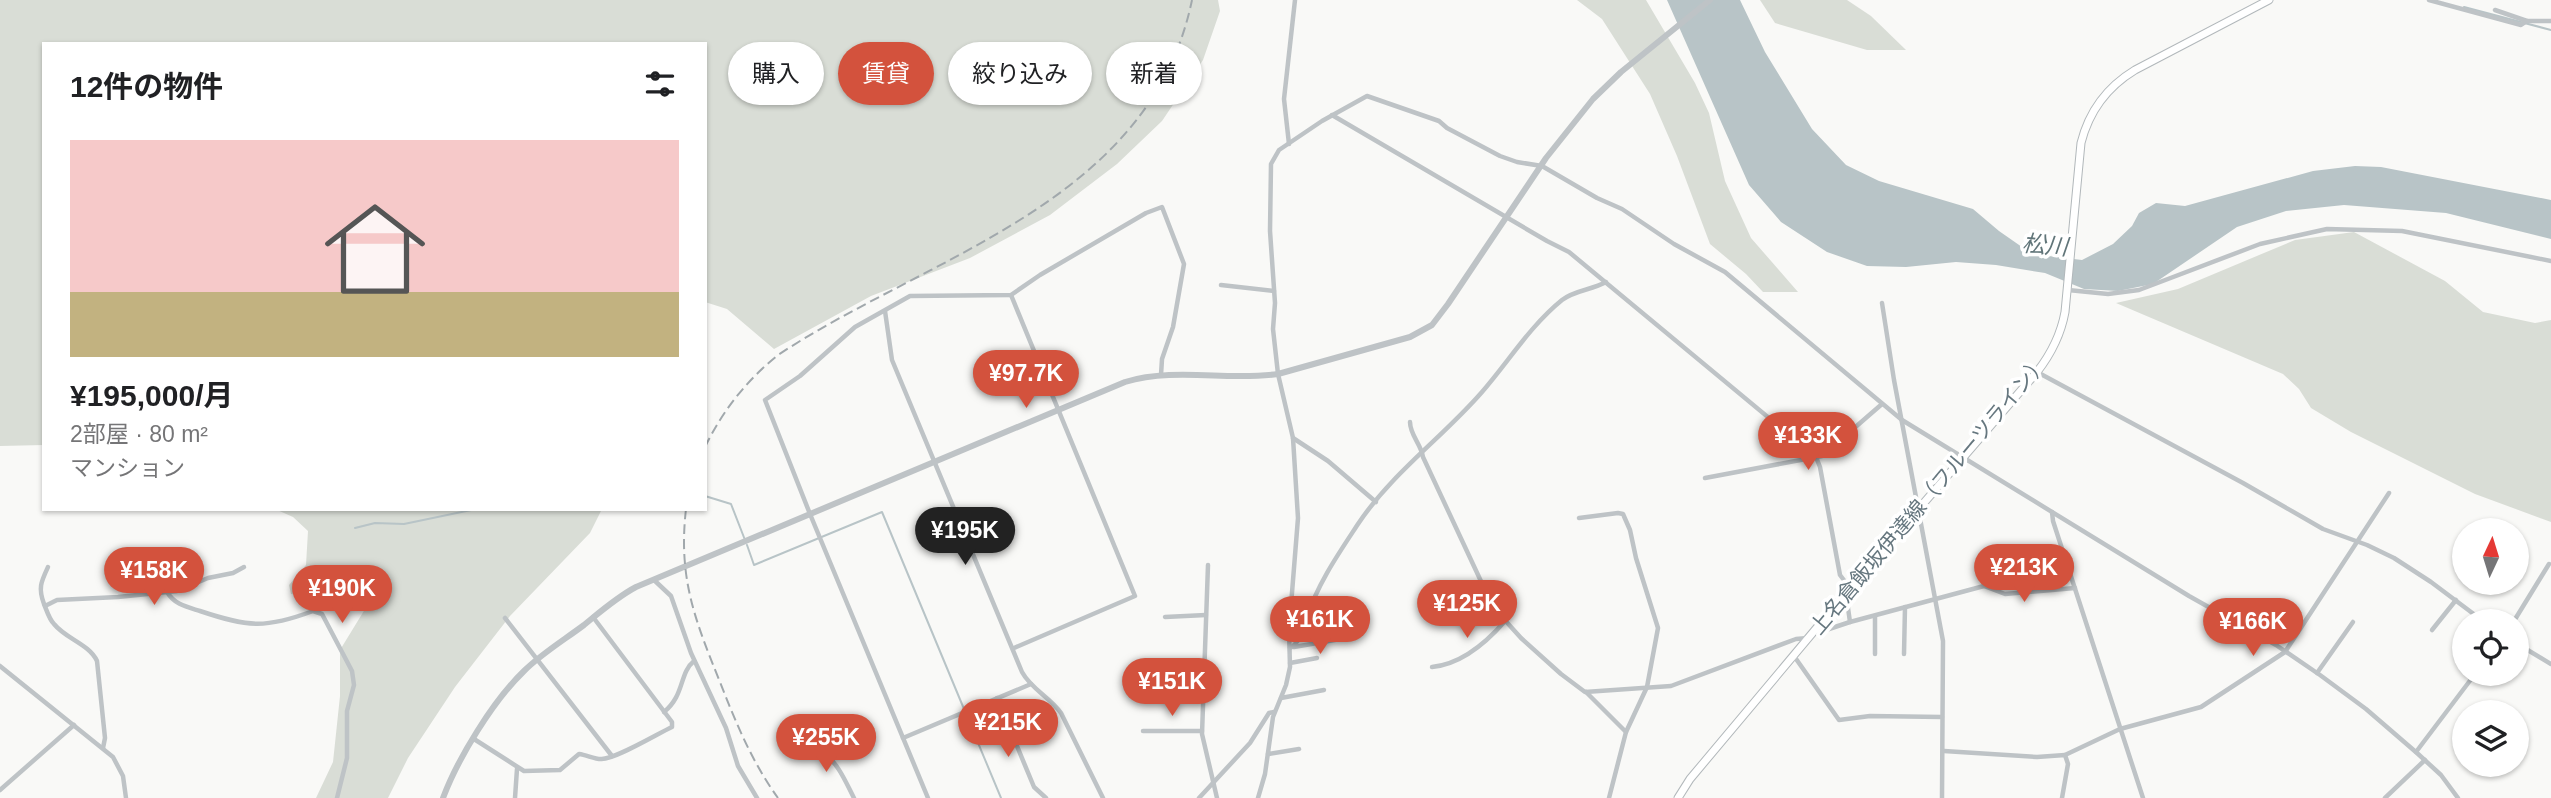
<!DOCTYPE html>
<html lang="ja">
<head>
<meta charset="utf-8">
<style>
  :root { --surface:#fff; --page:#f6f6f6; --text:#202124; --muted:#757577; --line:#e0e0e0; --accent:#d3523d }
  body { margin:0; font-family:Helvetica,"Noto Sans JP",sans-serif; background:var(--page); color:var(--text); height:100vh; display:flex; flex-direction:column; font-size:26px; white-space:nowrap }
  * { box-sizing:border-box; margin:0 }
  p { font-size:23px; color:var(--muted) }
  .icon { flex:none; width:38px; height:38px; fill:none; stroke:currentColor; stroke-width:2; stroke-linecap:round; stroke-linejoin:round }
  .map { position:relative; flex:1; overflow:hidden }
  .panel { position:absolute; left:42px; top:42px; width:665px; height:469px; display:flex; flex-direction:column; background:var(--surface); border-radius:0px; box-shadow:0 2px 5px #0004 }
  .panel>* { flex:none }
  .top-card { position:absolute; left:728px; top:42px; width:665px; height:63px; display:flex; gap:14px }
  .needle { width:46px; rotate:4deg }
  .tools { position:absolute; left:2452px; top:518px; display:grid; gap:14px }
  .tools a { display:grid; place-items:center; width:77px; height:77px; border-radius:50%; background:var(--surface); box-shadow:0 2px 5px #0004; font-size:35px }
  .price { position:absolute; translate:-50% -60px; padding:0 16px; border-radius:24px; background:var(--accent); color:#fff; font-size:23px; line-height:46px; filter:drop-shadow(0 2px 4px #0008) }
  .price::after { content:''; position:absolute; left:50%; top:42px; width:21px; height:16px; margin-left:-10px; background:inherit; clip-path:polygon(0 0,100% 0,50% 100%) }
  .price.selected { background:#222; color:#fff }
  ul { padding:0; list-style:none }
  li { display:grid; align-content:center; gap:14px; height:371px; padding:0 28px }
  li+li { border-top:2px solid var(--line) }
  li span { display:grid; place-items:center; height:217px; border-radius:0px; color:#555 }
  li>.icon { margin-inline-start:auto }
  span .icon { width:126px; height:126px; fill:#fffc; stroke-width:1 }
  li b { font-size:30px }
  h2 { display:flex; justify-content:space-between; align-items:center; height:84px; padding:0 28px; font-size:30px }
  .chip { padding:0 24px; border-radius:32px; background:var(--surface); box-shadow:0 2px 5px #0004; font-size:24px; line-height:63px }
  .chip.selected { background:var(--accent); color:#fff }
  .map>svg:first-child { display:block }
  .green { fill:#d9ddd6 }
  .water { fill:#b8c4c7 }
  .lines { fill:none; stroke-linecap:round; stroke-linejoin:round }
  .stream { stroke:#b8c4c7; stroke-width:2 }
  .primary-casing { stroke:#b2b8bb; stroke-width:9 }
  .minor { stroke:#bec3c6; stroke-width:4.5 }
  .tertiary { stroke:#bec3c6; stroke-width:6 }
  .primary { stroke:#fff; stroke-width:7 }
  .rail { stroke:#a1a8ac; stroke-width:2; stroke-dasharray:10 5; stroke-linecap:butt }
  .labels { text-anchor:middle; stroke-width:7; stroke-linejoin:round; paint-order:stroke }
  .street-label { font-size:21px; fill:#66777f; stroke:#fff }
  .water-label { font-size:23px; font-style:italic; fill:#617579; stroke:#fff }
</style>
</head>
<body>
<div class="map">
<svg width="2551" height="798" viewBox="0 0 2551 798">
  <rect width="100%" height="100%" fill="#f9f9f7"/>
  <g class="green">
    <polygon points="0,0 1218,0 1220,11 1203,60 1162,121 1117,164 1050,215 970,258 871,296 774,349 727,309 705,302 705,44 44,44 44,445 0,446"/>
    <polygon points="1577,0 1646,0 1695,83 1709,113 1725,181 1751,238 1798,292 1763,292 1746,274 1710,244 1677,156 1650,94 1602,19"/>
    <polygon points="1760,0 1847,0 1871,16 1906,50 1867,50 1775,23"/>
    <polygon points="2354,232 2445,281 2483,312 2535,323 2551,320 2551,522 2475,494 2351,432 2311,408 2299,389 2283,374 2116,303 2178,289 2295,240"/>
    <polygon points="275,509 602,509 590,533 510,616 455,687 408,758 388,798 316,798 333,762 340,696 340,650 370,601 358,590 334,591 312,597 291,594 289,585 306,565 308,531 293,517"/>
  </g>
  <polygon class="water" points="1667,0 1740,0 1765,52 1812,129 1846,165 1879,181 1973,209 1999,231 2032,254 2082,260 2113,244 2132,226 2139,213 2156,203 2185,206 2313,171 2355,166 2381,167 2551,200 2551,239 2446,213 2344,205 2286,211 2237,227 2153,284 2118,291 2084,289 2045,273 1996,265 1956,262 1906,267 1867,266 1827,252 1781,222 1749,185"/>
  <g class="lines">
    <g class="stream">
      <polyline points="2464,7 2551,30"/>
      <polyline points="705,496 731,504 745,540"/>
      <polyline points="355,528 375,523 404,524 476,509"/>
      <polyline points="747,545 754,565 882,512 964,709"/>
      <polyline points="966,714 1001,798"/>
    </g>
    <defs>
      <path id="primary" d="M 1678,798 L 1690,779 L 1846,593 L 2037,372 C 2051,354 2061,334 2065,312 L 2081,143 C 2089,111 2107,87 2135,70 L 2269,0"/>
    </defs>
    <use href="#primary" class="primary-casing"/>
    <g class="minor">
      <polyline points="2429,0 2521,25 2527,21"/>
      <polyline points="2495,10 2527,21 2551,21"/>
      <polyline points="1332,115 1547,241 1569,252 1816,457 1820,467 1840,575 1850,588"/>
      <polyline points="1289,144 1284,99 1295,0"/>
      <polyline points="1221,285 1274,291"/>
      <polyline points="2068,290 2108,294 2139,290 2260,244 2327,229 2402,231 2551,261"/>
      <polyline points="1011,295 1135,596 1014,648"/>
      <polyline points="1882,303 1894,380 1943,641 1942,798"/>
      <path d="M 885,311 L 892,360 L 1022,672 C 1031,689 1050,697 1061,713 L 1103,798"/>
      <polyline points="2037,372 2243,483 2323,529 2367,545 2394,558 2431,582 2483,621"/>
      <path d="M 1410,422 C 1410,435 1421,444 1423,457 L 1493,607 L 1521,638 L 1561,674 L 1585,692 L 1671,686 L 1796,639 L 1808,638"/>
      <polyline points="1293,438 1328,461 1376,502"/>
      <polyline points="1705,478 1822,456 1882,404"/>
      <polyline points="2052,512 2053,521 2143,798"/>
      <polyline points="1579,518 1618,513 1623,514 1630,530 1636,558 1658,628 1647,687 1626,732 1609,798"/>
      <polyline points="1208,565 1202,734 1217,798"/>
      <path d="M 48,567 C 41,582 38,588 44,604 C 47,611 49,619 54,624 C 66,639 89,644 97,661 L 105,738 L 103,748"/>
      <polyline points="654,580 671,596 691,653 726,728 738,766 757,798"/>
      <polyline points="1984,586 2005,594 2075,588"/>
      <path d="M 167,592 C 175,605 187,607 200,611 C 248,627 265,629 313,611 L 322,614 L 352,671 L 354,685 L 347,711 L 347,758 L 337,798"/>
      <polyline points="1846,594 1850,622 1984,586 1983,557"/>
      <polyline points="45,606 57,600 118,597 177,591 208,578 233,573 244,567"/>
      <polyline points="1165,617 1206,615"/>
      <polyline points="505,618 612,756"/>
      <polyline points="2514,621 2549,564"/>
      <polyline points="1816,628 1823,631 1850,622"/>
      <polyline points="2432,630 2456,600"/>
      <polyline points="2516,643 2551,664"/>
      <polyline points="1294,647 1346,638"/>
      <path d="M 1290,648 C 1301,642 1303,628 1307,617 C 1318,583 1339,553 1358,524 C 1392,473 1443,437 1482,392 C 1509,361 1530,326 1562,300 C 1575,290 1592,290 1606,282"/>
      <polyline points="1875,654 1875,616"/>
      <polyline points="1904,654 1905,607"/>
      <polyline points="1794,656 1839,720 1870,716 1942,717"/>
      <polyline points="1290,663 1317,658"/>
      <polyline points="0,666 113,757 123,776 126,798"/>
      <path d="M 1432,667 C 1462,664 1486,643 1505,621"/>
      <polyline points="2317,673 2353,622"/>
      <polyline points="1586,692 1626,732"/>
      <polyline points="997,698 1034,787 1046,798"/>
      <polyline points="1281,698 1324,690"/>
      <path d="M 664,712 C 685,695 679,673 694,661"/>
      <polyline points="1143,731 1202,731"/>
      <polyline points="903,738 1031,684"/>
      <path d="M 474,739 L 524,771 L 560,770 L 579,754 C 587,755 594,759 601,759 C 614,760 657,734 672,727 L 672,722 L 593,617"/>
      <path d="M 801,751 C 808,753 818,751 824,754 C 838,762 847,785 854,798"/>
      <polyline points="1944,751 2037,757 2065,755 2068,764 2062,798"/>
      <polyline points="2416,752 2475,674"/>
      <polyline points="1268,754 1299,749"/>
      <polyline points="2065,755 2120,729 2201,707 2285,652 2389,493"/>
      <polyline points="0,790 74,725"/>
      <polyline points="515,798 517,769"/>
      <polyline points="928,798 810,514 765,400 800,376 855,327 910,296 1011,295 1040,275 1146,213 1162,207 1184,264 1173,327 1162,359 1161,375"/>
      <polyline points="1199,798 1250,743 1269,713 1274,712"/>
      <polyline points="1258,798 1265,774 1273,717 1286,685 1290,667 1289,630 1298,518 1293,438 1278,374 1273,329 1275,303 1270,231 1271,164 1279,150 1322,121 1367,96 1439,121 1447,128 1500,156 1517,162 1542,166 1597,198 1622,209 1674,244 1725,272 1902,420 2189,596 2276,645 2320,675 2366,709 2417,753 2441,775 2458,798"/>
      <polyline points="2385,798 2425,760"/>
    </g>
    <path class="tertiary" d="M 443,798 C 458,758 493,701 524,671 C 541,654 564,640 584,625 C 600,612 617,597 636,587 L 1125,382 C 1175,367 1227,381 1278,374 L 1410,337 L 1432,325 L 1448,304 L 1546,158 L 1593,99 L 1621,72 L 1710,0"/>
    <use href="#primary" class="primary"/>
    <g class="rail">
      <path d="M 705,447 C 723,410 747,380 778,355 C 929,255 1150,203 1192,0"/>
      <path d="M 686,509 C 678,578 695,620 720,682 C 736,723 752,762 778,798"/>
    </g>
  </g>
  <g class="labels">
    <g class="street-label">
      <text transform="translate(1929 495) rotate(-50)" y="7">上名倉飯坂伊達線（フルーツライン）</text>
    </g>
    <g class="water-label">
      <text transform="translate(2045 245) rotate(5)" y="8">松川</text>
    </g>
  </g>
</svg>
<div class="tools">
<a><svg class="needle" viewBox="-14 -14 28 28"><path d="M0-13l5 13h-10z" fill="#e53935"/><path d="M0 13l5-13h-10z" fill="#757577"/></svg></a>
<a><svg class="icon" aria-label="locate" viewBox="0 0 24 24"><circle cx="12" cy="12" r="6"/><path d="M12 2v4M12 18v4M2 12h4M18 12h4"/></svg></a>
<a><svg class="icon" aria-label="layers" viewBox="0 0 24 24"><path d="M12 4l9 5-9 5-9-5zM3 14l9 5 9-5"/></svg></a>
</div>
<b class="price" style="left:1026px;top:410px">¥97.7K</b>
<b class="price" style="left:1808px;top:472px">¥133K</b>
<b class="price selected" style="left:965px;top:567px">¥195K</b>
<b class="price" style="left:2024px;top:604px">¥213K</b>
<b class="price" style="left:154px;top:607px">¥158K</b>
<b class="price" style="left:342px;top:625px">¥190K</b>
<b class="price" style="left:1467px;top:640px">¥125K</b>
<b class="price" style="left:1320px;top:656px">¥161K</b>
<b class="price" style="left:2253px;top:658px">¥166K</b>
<b class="price" style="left:1172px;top:718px">¥151K</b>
<b class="price" style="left:1008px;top:759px">¥215K</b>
<b class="price" style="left:826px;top:774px">¥255K</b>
<div class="top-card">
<a class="chip">購入</a>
<a class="chip selected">賃貸</a>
<a class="chip">絞り込み</a>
<a class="chip">新着</a>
</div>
<section class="panel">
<h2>12件の物件<svg class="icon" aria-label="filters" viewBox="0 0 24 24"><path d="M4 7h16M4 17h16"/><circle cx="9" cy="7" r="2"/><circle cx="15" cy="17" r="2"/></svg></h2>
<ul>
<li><span style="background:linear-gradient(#f6c9c9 70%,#c2b280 0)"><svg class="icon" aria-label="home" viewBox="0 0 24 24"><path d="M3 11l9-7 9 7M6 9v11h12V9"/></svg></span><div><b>¥195,000/月</b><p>2部屋 · 80 m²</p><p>マンション</p></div></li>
</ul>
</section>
</div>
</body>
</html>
